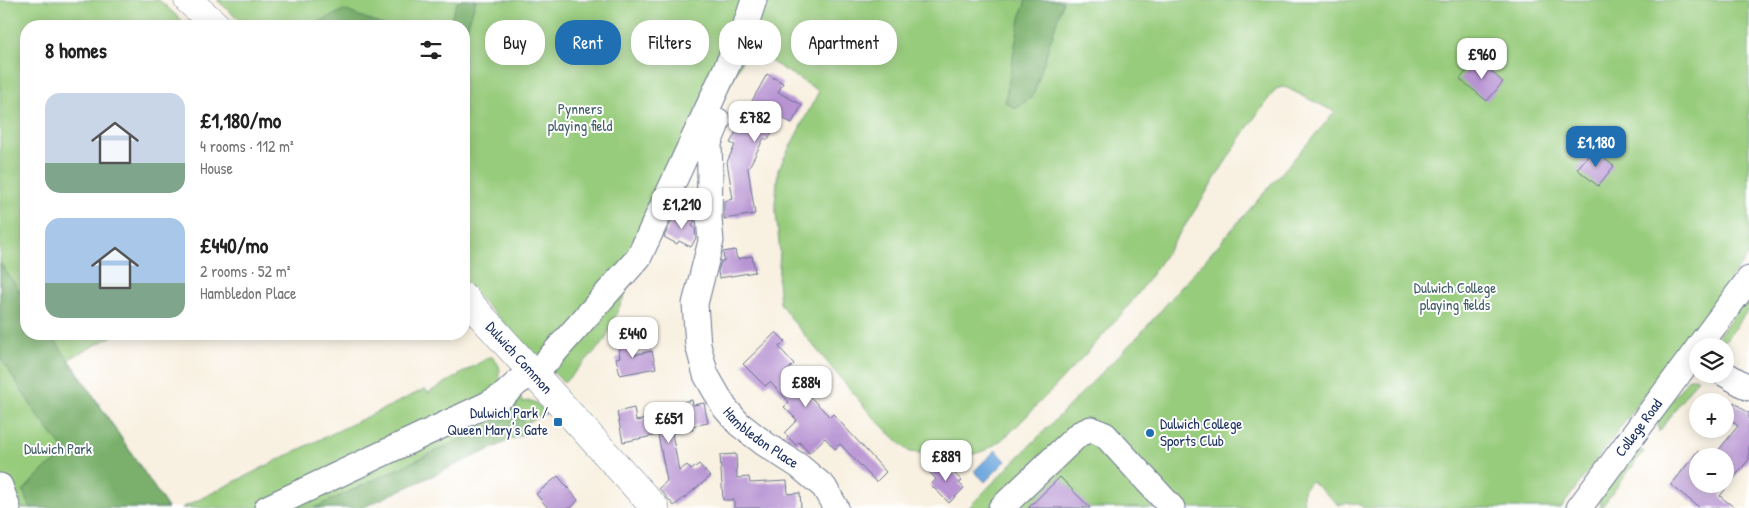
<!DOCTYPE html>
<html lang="en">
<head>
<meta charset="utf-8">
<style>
  :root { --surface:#fff; --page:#f6f6f6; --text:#222; --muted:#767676; --accent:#1f6fb2 }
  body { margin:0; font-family:"Patrick Hand",sans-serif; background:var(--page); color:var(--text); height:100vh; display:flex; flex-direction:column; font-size:19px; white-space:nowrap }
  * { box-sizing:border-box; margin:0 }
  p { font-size:16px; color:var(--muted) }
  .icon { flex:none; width:28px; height:28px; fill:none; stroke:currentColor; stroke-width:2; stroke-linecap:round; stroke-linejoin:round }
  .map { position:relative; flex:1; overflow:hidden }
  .side { position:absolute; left:20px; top:20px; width:450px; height:320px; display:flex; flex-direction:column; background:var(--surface); border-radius:20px; box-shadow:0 2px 12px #0003 }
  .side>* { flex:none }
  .top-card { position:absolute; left:485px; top:20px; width:475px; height:45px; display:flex; gap:10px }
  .buttons { position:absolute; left:1689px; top:338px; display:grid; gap:10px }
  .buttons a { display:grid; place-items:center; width:45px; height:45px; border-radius:50%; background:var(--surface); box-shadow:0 2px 12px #0003; font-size:25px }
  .price { position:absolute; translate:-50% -42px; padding:0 11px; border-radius:10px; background:#fff; color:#222; font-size:16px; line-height:32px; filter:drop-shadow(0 1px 2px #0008) }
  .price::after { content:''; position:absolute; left:50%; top:30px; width:15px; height:11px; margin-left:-8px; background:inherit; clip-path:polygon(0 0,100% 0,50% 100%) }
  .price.active { background:var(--accent); color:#fff }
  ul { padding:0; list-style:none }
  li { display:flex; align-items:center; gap:15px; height:125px; padding:0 25px }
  li span { display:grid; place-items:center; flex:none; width:140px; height:100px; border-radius:15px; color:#555 }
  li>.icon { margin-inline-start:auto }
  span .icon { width:60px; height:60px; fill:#fffc; stroke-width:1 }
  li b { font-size:21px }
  h2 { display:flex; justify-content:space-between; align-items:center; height:60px; padding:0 25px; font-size:21px }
  .pill { padding:0 18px; border-radius:20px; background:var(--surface); box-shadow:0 2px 12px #0003; font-size:18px; line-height:45px }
  .pill.active { background:var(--accent); color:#fff }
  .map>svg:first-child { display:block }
  .green { fill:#98cc7d; stroke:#5a7e6e }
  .forest { fill:#7ab06c; stroke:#4a7065 }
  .water { fill:#6da7dd; stroke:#446b9e }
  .building { fill:#b894d3 }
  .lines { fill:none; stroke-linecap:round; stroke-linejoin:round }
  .minor-casing { stroke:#68738c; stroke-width:27 }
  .highway-casing { stroke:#68738c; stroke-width:29 }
  .minor { stroke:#fff; stroke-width:25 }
  .highway { stroke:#fff; stroke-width:28 }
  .poi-dot { fill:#1f6fb2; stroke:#fff; stroke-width:2 }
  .labels { text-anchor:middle; stroke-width:4; stroke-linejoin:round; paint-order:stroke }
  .park-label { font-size:15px; fill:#405e67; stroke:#fff }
  .street-label { font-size:15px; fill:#1b2f5e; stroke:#fff }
  .poi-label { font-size:15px; fill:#1b2f5e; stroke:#fff; text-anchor:end }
</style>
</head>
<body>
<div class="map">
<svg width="1749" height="508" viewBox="0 0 1749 508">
  <rect width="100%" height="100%" fill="#fff"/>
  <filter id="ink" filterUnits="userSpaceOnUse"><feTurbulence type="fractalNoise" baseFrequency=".02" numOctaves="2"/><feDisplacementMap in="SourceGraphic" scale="10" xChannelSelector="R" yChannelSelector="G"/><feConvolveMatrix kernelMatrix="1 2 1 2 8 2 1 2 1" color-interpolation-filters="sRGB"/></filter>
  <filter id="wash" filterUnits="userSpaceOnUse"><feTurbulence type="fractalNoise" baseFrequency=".0096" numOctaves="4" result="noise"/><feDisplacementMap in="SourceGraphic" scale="20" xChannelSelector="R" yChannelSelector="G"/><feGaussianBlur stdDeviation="1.12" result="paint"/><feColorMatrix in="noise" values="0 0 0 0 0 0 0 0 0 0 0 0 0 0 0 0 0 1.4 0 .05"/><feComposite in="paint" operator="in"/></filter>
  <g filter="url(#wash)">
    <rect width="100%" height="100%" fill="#f8f0e0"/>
    <g class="green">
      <polygon points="0,0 159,0 188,26 26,26 26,334 116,334 69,359 168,508 0,508"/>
      <path d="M 217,0 L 1749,0 L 1749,254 L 1561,508 L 1364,508 C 1355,501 1349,503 1339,505 L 1311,481 L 1303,490 L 1304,508 L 968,508 L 1141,333 L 1335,112 L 1287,88 L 1283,87 L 1276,89 C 1236,139 1206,197 1169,249 C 1155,270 1141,291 1125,310 C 1100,340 1074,366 1048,394 C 1030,411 1006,442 983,451 C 966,458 955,454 939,453 C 929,452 919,454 909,452 L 872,416 L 792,320 L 780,303 L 778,281 L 780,252 L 775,204 L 778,170 L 819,91 L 762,56 L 755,60 L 745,55 L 642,255 L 604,342 L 564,383 L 464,283 L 464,26 L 246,26 Z"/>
      <polygon points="1749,294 1749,309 1724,342 1718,336"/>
      <path d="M 491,356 C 497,363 503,367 498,376 L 524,402 C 535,398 539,406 547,413 L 344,508 L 182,508 L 298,450 L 425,389 L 428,393 Z"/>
      <polygon points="1689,378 1698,378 1659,432 1657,419"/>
      <polygon points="1639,451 1644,451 1601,508 1599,499 1633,453"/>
    </g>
    <g class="forest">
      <polygon points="458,0 476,0 464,37 464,26 448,26"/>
      <polygon points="1026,0 1061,0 1063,2 1033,96 1016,109 1005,102 1020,18"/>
      <polygon points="344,10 383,25 386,26 311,26"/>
      <polygon points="0,263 26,300 26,334 51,334 168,508 31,508 23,491 43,470 67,454 38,416 0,357"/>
      <polygon points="508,417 521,419 527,426 528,432 362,508 314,508"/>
    </g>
    <polygon class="water" points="996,450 1006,461 985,482 974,471"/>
    <g id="blocks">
      <g class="building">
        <polygon points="1477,59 1503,82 1487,101 1460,79"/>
        <polygon points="767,74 783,83 778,92 802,105 792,123 780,117 768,140 764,138 748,169 755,214 724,219 724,201 733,199 727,162 735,145 730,143 738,128 743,131 757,104 752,101"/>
        <polygon points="1593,150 1614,166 1598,186 1577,169"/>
        <polygon points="678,212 695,221 692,226 695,228 696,238 691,247 679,241 677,244 664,237 673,218 675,219"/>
        <polygon points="735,250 737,259 752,256 755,272 719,278 718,271 721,261 724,261 723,252"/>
        <polygon points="776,332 785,341 779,347 794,364 786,372 830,417 833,414 886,472 876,482 840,444 835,449 825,438 809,453 799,442 796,445 784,433 797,420 784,407 789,402 770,382 765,386 743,364"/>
        <polygon points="630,339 633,355 652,351 656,368 620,375 616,358 620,357 617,341"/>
        <polygon points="692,400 693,405 704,403 708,423 692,426 693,430 672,433 679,471 687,465 691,470 699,464 710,477 674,506 659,488 667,481 658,435 623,442 617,412 634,408 636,421 667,415 666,410 676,408 676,403"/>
        <polygon points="1734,402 1748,413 1749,412 1749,459 1720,496 1735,508 1700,508 1671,485 1698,451 1698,484 1725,484 1725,456 1714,456 1738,426 1725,415"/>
        <polygon points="736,454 737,478 749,477 750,483 787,481 788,494 800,493 801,508 734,508 734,500 723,500 720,455"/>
        <polygon points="938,461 946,470 948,467 962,481 959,483 964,488 949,503 931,485 936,479 927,470"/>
        <polygon points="558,476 578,500 571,508 548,508 536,494"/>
        <polygon points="1060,477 1090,508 1028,508"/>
      </g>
    </g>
  </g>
  <g filter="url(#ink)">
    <use href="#blocks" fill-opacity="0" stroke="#68738c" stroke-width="1"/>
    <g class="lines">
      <defs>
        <g id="minor">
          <path id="s1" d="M 718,121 L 709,143 L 710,173 L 709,218 L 711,241 L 695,304 L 698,345 L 706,375 L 725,408 L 739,424 L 765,444 L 799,466 L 824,487 L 836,508"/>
          <polyline points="1699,346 1749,279"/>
          <polyline points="1725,374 1749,388"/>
          <polyline points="0,486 8,508"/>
          <polyline points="267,508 488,404 504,395 518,382 533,374 545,363 639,257 745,27 754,0"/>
          <polyline points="1001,508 1079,434 1091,429 1105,435 1172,508"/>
          <path id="s2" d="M 1579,508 L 1698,348"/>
        </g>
        <g id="highway">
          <polyline points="188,0 217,26"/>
          <path id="s3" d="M 464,297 L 655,508"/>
        </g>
      </defs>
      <use href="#minor" class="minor-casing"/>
      <use href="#highway" class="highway-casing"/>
      <use href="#minor" class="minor"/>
      <use href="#highway" class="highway"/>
    </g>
  </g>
  <g class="poi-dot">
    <rect x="553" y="417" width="10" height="10" rx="2.5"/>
    <circle cx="1150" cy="433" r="5"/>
  </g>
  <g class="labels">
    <g class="park-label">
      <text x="580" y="114">Pynners<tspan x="580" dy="17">playing field</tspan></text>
      <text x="1455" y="293">Dulwich College<tspan x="1455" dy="17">playing fields</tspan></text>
      <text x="58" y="454">Dulwich Park</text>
    </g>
    <g class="street-label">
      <text dy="5" stroke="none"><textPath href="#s3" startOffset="82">Dulwich Common</textPath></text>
      <text dy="5" stroke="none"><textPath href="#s2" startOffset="100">College Road</textPath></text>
      <text dy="5" stroke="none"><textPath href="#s1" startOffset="344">Hambledon Place</textPath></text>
    </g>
    <g class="poi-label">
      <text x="548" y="418">Dulwich Park /<tspan x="548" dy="17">Queen Mary's Gate</tspan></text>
      <text x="1160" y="429" text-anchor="start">Dulwich College<tspan x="1160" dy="17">Sports Club</tspan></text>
    </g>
  </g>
</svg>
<div class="buttons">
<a><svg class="icon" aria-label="layers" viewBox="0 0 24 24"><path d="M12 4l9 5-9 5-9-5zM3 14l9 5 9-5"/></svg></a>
<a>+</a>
<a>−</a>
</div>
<b class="price" style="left:1482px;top:80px">£960</b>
<b class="price" style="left:755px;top:143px">£782</b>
<b class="price active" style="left:1596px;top:168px">£1,180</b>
<b class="price" style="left:682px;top:230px">£1,210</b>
<b class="price" style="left:633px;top:359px">£440</b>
<b class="price" style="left:806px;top:408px">£884</b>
<b class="price" style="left:669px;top:444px">£651</b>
<b class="price" style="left:946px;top:482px">£889</b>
<div class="top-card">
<a class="pill">Buy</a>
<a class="pill active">Rent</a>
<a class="pill">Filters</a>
<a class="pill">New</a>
<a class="pill">Apartment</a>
</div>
<section class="side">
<h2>8 homes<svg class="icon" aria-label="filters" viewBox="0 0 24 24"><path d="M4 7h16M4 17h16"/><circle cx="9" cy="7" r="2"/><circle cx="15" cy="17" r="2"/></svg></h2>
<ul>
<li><span style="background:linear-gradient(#c9d6e8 70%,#7fa58c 0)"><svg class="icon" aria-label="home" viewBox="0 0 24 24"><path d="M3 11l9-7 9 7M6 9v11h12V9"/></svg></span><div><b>£1,180/mo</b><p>4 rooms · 112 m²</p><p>House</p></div></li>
<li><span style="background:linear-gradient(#a9c7e8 65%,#7fa58c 0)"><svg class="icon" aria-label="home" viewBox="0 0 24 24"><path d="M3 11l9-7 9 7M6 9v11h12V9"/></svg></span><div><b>£440/mo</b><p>2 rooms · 52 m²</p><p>Hambledon Place</p></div></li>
</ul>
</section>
</div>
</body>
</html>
